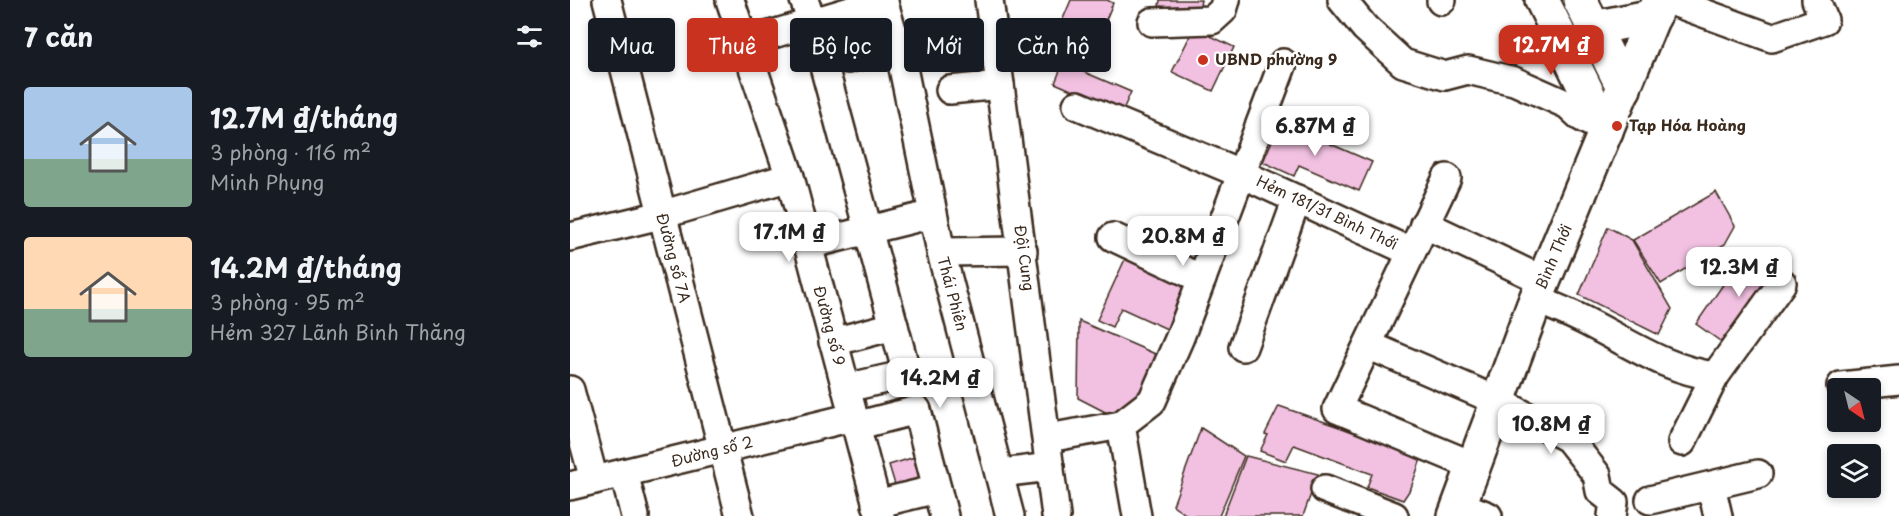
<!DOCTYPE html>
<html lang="vi">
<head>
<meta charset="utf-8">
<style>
  :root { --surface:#171b24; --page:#242831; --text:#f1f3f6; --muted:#9ea1a6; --accent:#c8321e }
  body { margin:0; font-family:"Playpen Sans",sans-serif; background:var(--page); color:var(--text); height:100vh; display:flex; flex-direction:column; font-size:22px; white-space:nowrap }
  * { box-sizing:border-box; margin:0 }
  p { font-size:20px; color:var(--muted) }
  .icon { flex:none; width:33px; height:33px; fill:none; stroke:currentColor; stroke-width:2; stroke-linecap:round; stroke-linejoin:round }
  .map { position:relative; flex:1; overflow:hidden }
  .panel { display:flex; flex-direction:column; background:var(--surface); width:570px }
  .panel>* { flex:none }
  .guide { position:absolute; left:18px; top:18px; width:570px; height:54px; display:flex; gap:12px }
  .needle { width:39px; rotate:145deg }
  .controls { position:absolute; left:1257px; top:378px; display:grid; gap:12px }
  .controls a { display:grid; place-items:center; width:54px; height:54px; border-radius:6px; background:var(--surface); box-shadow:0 3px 9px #0003; font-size:30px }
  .price { position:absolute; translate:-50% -51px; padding:0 14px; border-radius:12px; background:#fff; color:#222; font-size:20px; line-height:39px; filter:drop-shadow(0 2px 3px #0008) }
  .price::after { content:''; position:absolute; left:50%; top:36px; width:18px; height:14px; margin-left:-9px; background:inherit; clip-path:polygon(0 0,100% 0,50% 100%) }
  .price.active { background:var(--accent); color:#fff }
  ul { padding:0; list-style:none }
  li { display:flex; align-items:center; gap:18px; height:150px; padding:0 24px }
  li span { display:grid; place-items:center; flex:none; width:168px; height:120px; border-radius:6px; color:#555 }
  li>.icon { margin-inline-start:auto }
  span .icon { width:72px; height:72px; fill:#fffc; stroke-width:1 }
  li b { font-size:26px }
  h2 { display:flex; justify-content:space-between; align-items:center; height:72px; padding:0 24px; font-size:26px }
  .pill { padding:0 21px; border-radius:6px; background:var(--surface); box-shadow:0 3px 9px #0003; font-size:21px; line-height:54px }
  .pill.active { background:var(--accent); color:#fff }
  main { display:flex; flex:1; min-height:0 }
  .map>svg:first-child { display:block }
  .building { fill:#f2c1e1; stroke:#3b2a1e; stroke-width:1.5 }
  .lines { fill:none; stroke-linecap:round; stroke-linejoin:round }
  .minor-casing { stroke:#3b2a1e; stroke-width:32 }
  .major-casing { stroke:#3b2a1e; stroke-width:38 }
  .minor { stroke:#fff; stroke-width:27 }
  .major { stroke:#fff; stroke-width:33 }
  .poi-dot { fill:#c8321e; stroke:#fff; stroke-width:2 }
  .labels { text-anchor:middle; stroke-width:4.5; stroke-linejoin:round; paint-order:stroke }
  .poi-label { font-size:15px; font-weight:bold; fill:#3b2a1e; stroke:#fff; text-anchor:start }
  .street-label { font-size:15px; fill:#3b2a1e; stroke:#fff }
</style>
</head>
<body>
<main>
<section class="panel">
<h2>7 căn<svg class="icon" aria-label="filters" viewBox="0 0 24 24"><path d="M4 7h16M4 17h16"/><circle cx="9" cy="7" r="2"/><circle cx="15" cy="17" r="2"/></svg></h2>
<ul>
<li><span style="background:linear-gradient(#a9c7e8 60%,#7fa58c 0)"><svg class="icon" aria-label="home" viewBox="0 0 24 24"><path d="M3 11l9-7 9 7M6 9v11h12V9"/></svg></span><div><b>12.7M ₫/tháng</b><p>3 phòng · 116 m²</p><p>Minh Phụng</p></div></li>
<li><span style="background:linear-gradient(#ffd9b3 60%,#7fa58c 0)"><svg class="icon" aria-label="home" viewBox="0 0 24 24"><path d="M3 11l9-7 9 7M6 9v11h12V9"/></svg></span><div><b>14.2M ₫/tháng</b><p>3 phòng · 95 m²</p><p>Hẻm 327 Lãnh Binh Thăng</p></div></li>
</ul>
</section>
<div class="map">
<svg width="1329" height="516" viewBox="0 0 1329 516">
  <rect width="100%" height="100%" fill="#fff"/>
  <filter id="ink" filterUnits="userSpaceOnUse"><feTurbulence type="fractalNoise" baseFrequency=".0167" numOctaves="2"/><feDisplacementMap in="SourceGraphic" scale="12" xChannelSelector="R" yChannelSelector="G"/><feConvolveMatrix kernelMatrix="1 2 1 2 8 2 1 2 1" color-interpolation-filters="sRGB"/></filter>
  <g filter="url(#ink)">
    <g class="building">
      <polygon points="501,0 537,0 543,3 516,67 479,52"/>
      <polygon points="590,0 631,0 629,11 589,6"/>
      <polygon points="624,28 664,47 643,91 602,72"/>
      <polygon points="493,63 561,92 552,112 485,83"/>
      <polygon points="710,122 802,162 789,191 729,165 724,176 693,162"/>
      <polygon points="1146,192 1165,226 1155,244 1091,284 1063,240"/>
      <polygon points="1038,227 1062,240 1102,309 1089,335 1009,295"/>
      <polygon points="1178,248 1213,271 1160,348 1126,324"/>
      <polygon points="556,257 617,285 597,329 551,308 542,327 527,320"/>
      <polygon points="509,321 590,356 578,388 543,416 508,398"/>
      <polygon points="709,406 852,456 841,488 833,500 797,487 802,474 724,445 716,461 690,451 698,435 695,434"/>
      <polygon points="631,428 674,456 649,516 618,516 603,505"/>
      <polygon points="348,456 355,479 326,488 319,465"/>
      <polygon points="676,456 748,474 733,516 653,516"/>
    </g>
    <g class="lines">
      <defs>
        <g id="minor">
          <polyline points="37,0 170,516"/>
          <polyline points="160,0 220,177 310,516"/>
          <polyline points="234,0 242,22 337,374 276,388"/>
          <polyline points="313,0 332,63 371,252 440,516"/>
          <polyline points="419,0 486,516"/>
          <polyline points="772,0 795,28 833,63 875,76 898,70 944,81 998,105 1011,117 1036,131"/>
          <polyline points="1098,0 1202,38 1254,20 1246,0"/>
          <polyline points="871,1 872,0"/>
          <polyline points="582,22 642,20 653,10 656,0"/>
          <polyline points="176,42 314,1"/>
          <polyline points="278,59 326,45"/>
          <polyline points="380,90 430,85"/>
          <polyline points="507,105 672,174 841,252"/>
          <polyline points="877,178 767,409 904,466"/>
          <polyline points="854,224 974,281"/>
          <polyline points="0,237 91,215 220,177"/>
          <polyline points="543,237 632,279"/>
          <polyline points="238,245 363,214"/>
          <polyline points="371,252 453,251"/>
          <path d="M 966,299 C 984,307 1003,314 1021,324 C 1062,345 1098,370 1145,376"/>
          <polyline points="263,342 324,326"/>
          <polyline points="798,345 928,401 998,438 1027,475 1030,491 1044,502 1042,516"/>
          <polyline points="673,347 727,199"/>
          <polyline points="1271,386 1329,380"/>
          <polyline points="0,390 24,480"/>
          <polyline points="551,425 567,516"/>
          <polyline points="285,426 347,410 374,516"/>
          <polyline points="478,438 551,425 582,401 610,337 713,63"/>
          <polyline points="1112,442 1145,376 1212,283"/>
          <polyline points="54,473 65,516"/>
          <polyline points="431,473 480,467"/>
          <polyline points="0,486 283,417"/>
          <polyline points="1141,486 1148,516"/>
          <polyline points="755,489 824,516"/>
          <polyline points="1080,500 1188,474"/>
          <polyline points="306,504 367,489"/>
          <polyline points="890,505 918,516"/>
        </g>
        <g id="major">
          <polyline points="972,0 1036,131"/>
          <polyline points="1010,0 1054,89"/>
          <polyline points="1024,28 1084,16"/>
          <polyline points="885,516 966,299 1090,0"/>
        </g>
      </defs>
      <use href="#minor" class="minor-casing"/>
      <use href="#major" class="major-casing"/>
      <use href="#minor" class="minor"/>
      <use href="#major" class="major"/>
    </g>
  </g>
  <g class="poi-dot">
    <circle cx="633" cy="60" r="6"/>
    <circle cx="1047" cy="126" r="6"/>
  </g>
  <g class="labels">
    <g class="poi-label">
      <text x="645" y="65">UBND phường 9</text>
      <text x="1059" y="131">Tạp Hóa Hoàng</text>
    </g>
    <g class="street-label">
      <text transform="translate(757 213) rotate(25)" y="5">Hẻm 181/31 Bình Thới</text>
      <text transform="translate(984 257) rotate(-67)" y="5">Bình Thới</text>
      <text transform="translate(103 258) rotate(75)" y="5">Đường số 7A</text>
      <text transform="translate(454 258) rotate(82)" y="5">Đội Cung</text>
      <text transform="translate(382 294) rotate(75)" y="5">Thái Phiên</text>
      <text transform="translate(259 326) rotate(75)" y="5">Đường số 9</text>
      <text transform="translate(142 452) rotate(-14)" y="5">Đường số 2</text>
    </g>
  </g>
</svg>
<div class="controls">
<a><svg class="needle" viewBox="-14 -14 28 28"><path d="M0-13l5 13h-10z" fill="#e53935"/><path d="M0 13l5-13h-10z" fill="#9ea1a6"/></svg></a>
<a><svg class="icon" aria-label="layers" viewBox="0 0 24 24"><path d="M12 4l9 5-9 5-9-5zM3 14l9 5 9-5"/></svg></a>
</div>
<b class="price active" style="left:981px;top:76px">12.7M ₫</b>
<b class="price" style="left:745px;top:157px">6.87M ₫</b>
<b class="price" style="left:219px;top:263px">17.1M ₫</b>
<b class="price" style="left:613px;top:267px">20.8M ₫</b>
<b class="price" style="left:1169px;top:298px">12.3M ₫</b>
<b class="price" style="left:370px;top:409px">14.2M ₫</b>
<b class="price" style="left:981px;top:455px">10.8M ₫</b>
<div class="guide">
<a class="pill">Mua</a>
<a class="pill active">Thuê</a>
<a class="pill">Bộ lọc</a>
<a class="pill">Mới</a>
<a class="pill">Căn hộ</a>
</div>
</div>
</main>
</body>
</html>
